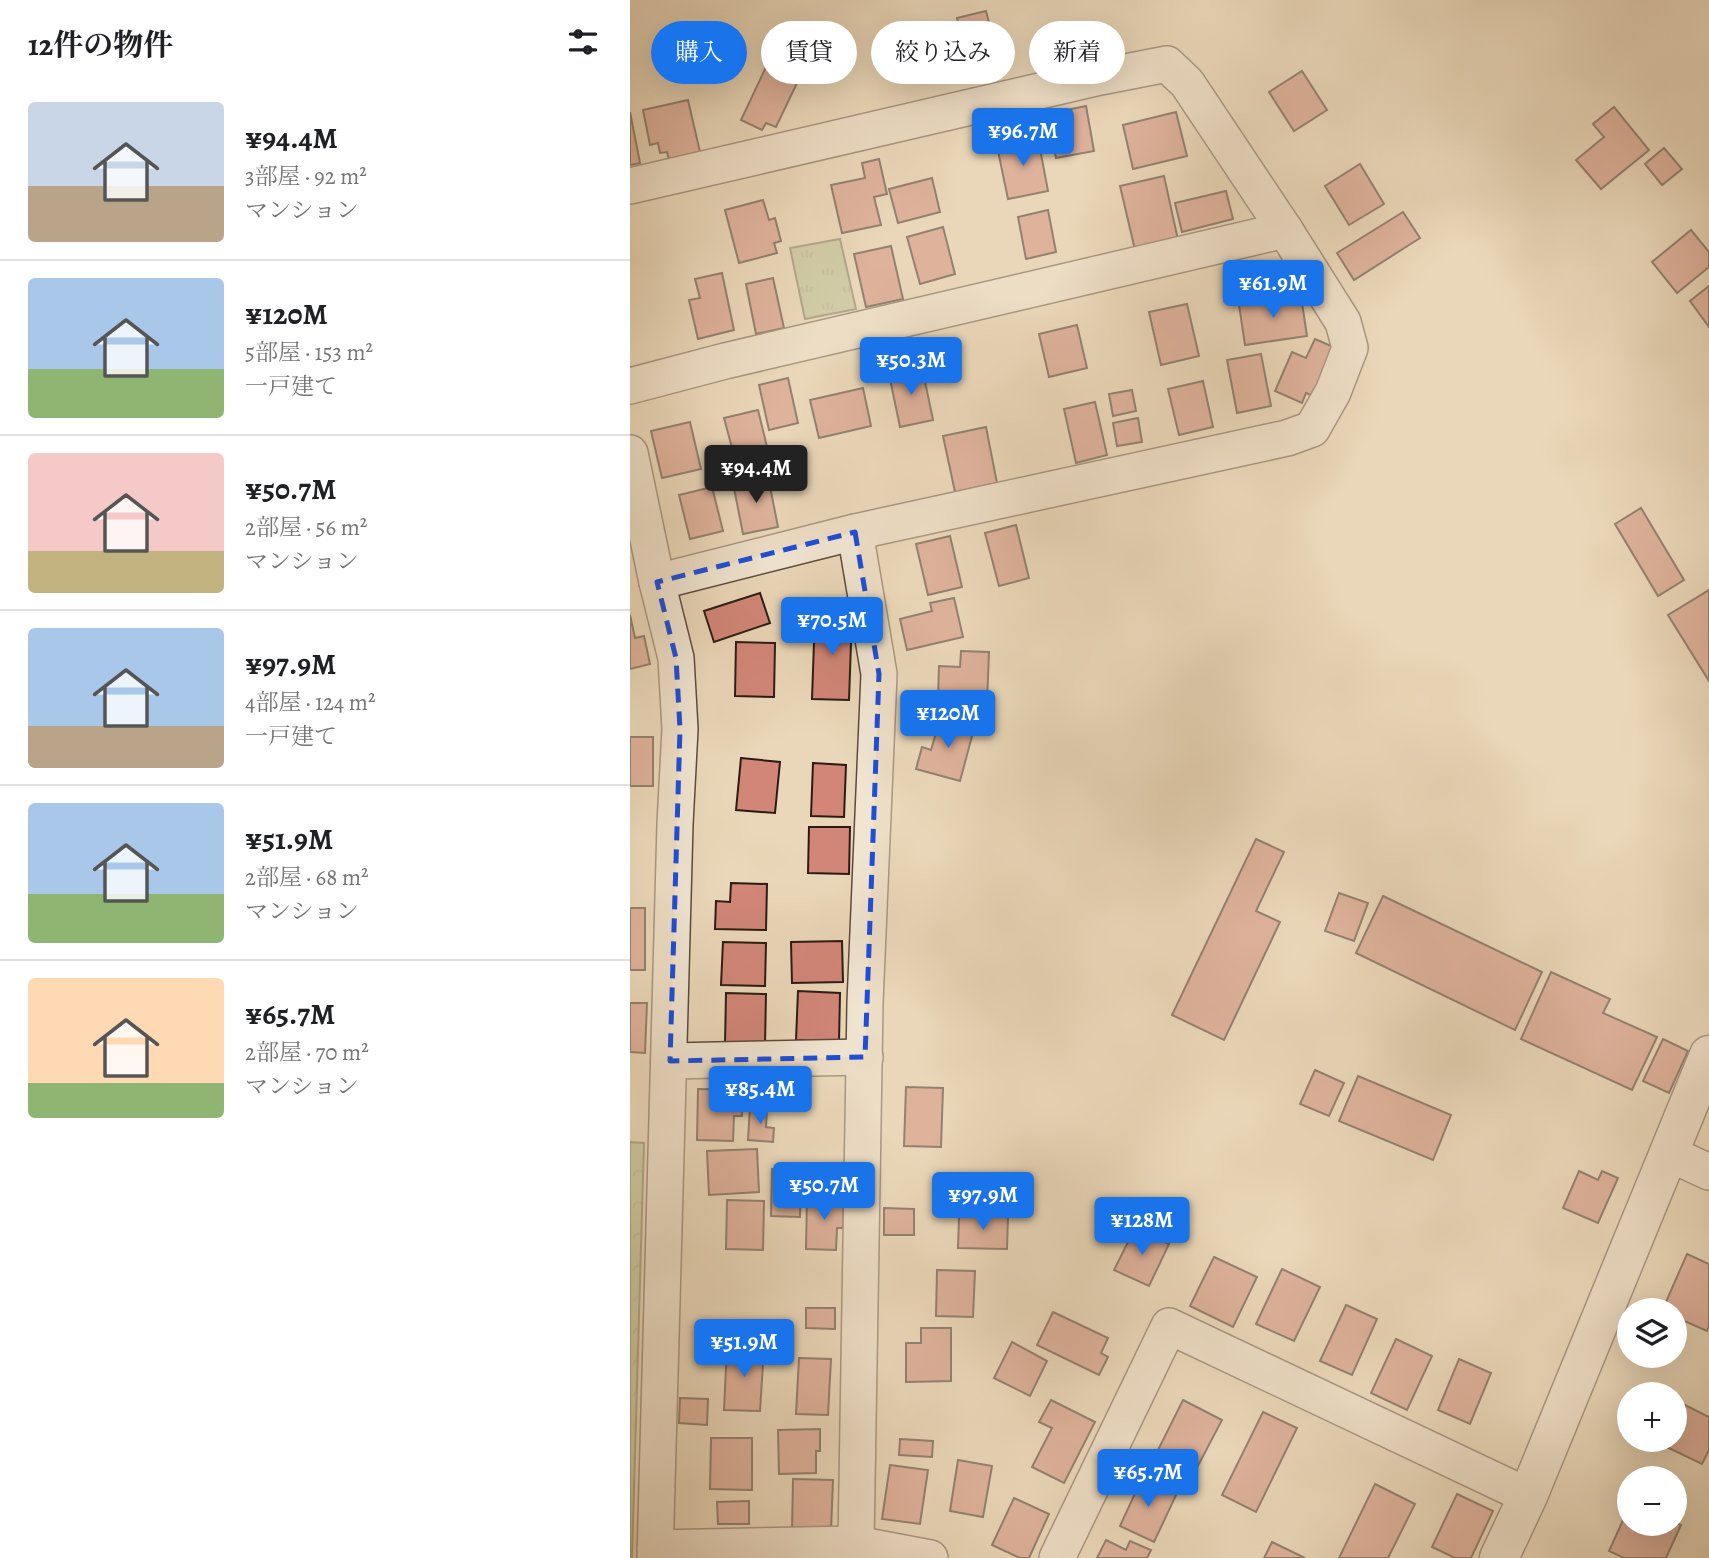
<!DOCTYPE html>
<html lang="ja">
<head>
<meta charset="utf-8">
<style>
  :root { --surface:#fff; --page:#f6f6f6; --text:#202124; --muted:#757577; --line:#e0e0e0; --accent:#1a73e8 }
  body { margin:0; font-family:Alegreya,"Noto Serif JP",serif; background:var(--page); color:var(--text); height:100vh; display:flex; flex-direction:column; font-size:26px; white-space:nowrap }
  * { box-sizing:border-box; margin:0 }
  p { font-size:23px; color:var(--muted) }
  .icon { flex:none; width:38px; height:38px; fill:none; stroke:currentColor; stroke-width:2; stroke-linecap:round; stroke-linejoin:round }
  .map { position:relative; flex:1; overflow:hidden }
  .side { display:flex; flex-direction:column; background:var(--surface); width:630px }
  .side>* { flex:none }
  .banner { position:absolute; left:21px; top:21px; width:665px; height:63px; display:flex; gap:14px }
  .buttons { position:absolute; left:987px; top:1298px; display:grid; gap:14px }
  .buttons a { display:grid; place-items:center; width:70px; height:70px; border-radius:50%; background:var(--surface); box-shadow:0 7px 28px #0002; font-size:35px }
  .price { position:absolute; translate:-50% -60px; padding:0 16px; border-radius:7px; background:var(--accent); color:#fff; font-size:23px; line-height:46px; filter:drop-shadow(0 2px 4px #0008) }
  .price::after { content:''; position:absolute; left:50%; top:42px; width:21px; height:16px; margin-left:-10px; background:inherit; clip-path:polygon(0 0,100% 0,50% 100%) }
  .price.on { background:#222; color:#fff }
  ul { padding:0; list-style:none }
  li { display:flex; align-items:center; gap:21px; height:175px; padding:0 28px }
  li+li { border-top:2px solid var(--line) }
  li span { display:grid; place-items:center; flex:none; width:196px; height:140px; border-radius:7px; color:#555 }
  li>.icon { margin-inline-start:auto }
  span .icon { width:84px; height:84px; fill:#fffc; stroke-width:1 }
  li b { font-size:30px }
  h2 { display:flex; justify-content:space-between; align-items:center; height:84px; padding:0 28px; font-size:30px }
  .tag { padding:0 24px; border-radius:32px; background:var(--surface); box-shadow:0 7px 28px #0002; font-size:24px; line-height:63px }
  .tag.on { background:var(--accent); color:#fff }
  main { display:flex; flex:1; min-height:0 }
  .map>svg:first-child { display:block }
  .forest { fill:url(#forest-crowns); stroke:#706d53; stroke-width:2 }
  .park { fill:url(#park-tufts); stroke:#706d53; stroke-width:2 }
  .building { fill:#d28678; stroke:#2c1b15; stroke-width:2 }
  .lines { fill:none; stroke-linecap:round; stroke-linejoin:round }
  .minor-casing { stroke:#5c4a3e; stroke-width:38 }
  .tertiary-casing { stroke:#5c4a3e; stroke-width:41 }
  .minor { stroke:#f1e5d2; stroke-width:35 }
  .tertiary { stroke:#f1e5d2; stroke-width:38 }
  .marked { fill:none; stroke:#1d4ed8; stroke-width:5; stroke-dasharray:14 9; stroke-linejoin:round }
</style>
</head>
<body>
<main>
<section class="side">
<h2>12件の物件<svg class="icon" aria-label="filters" viewBox="0 0 24 24"><path d="M4 7h16M4 17h16"/><circle cx="9" cy="7" r="2"/><circle cx="15" cy="17" r="2"/></svg></h2>
<ul>
<li><span style="background:linear-gradient(#c9d6e8 60%,#b9a48a 0)"><svg class="icon" aria-label="home" viewBox="0 0 24 24"><path d="M3 11l9-7 9 7M6 9v11h12V9"/></svg></span><div><b>¥94.4M</b><p>3部屋 · 92 m²</p><p>マンション</p></div></li>
<li><span style="background:linear-gradient(#a9c7e8 65%,#8fb573 0)"><svg class="icon" aria-label="home" viewBox="0 0 24 24"><path d="M3 11l9-7 9 7M6 9v11h12V9"/></svg></span><div><b>¥120M</b><p>5部屋 · 153 m²</p><p>一戸建て</p></div></li>
<li><span style="background:linear-gradient(#f6c9c9 70%,#c2b280 0)"><svg class="icon" aria-label="home" viewBox="0 0 24 24"><path d="M3 11l9-7 9 7M6 9v11h12V9"/></svg></span><div><b>¥50.7M</b><p>2部屋 · 56 m²</p><p>マンション</p></div></li>
<li><span style="background:linear-gradient(#a9c7e8 70%,#b9a48a 0)"><svg class="icon" aria-label="home" viewBox="0 0 24 24"><path d="M3 11l9-7 9 7M6 9v11h12V9"/></svg></span><div><b>¥97.9M</b><p>4部屋 · 124 m²</p><p>一戸建て</p></div></li>
<li><span style="background:linear-gradient(#a9c7e8 65%,#8fb573 0)"><svg class="icon" aria-label="home" viewBox="0 0 24 24"><path d="M3 11l9-7 9 7M6 9v11h12V9"/></svg></span><div><b>¥51.9M</b><p>2部屋 · 68 m²</p><p>マンション</p></div></li>
<li><span style="background:linear-gradient(#ffd9b3 75%,#8fb573 0)"><svg class="icon" aria-label="home" viewBox="0 0 24 24"><path d="M3 11l9-7 9 7M6 9v11h12V9"/></svg></span><div><b>¥65.7M</b><p>2部屋 · 70 m²</p><p>マンション</p></div></li>
</ul>
</section>
<div class="map">
<svg width="1079" height="1558" viewBox="0 0 1079 1558">
  <defs>
    <pattern id="forest-crowns" width="20" height="18" patternUnits="userSpaceOnUse" patternTransform="scale(1.75)"><rect width="20" height="18" fill="#b4bf91"/><path d="M2 6a3 3 0 1 1 6 0M12 15a3 3 0 1 1 6 0" fill="none" stroke="#9ba47c"/></pattern>
    <pattern id="park-tufts" width="24" height="20" patternUnits="userSpaceOnUse" patternTransform="scale(1.75)"><rect width="24" height="20" fill="#b4bf91"/><path d="M3 7l-1-3M5 7V3M7 7l1-3M15 17l-1-3M17 17v-4M19 17l1-3" fill="none" stroke="#9ba47c"/></pattern>
  </defs>
  <rect width="100%" height="100%" fill="#ead7b9"/>
  <filter id="stains"><feTurbulence type="fractalNoise" baseFrequency=".00286" numOctaves="4"/><feColorMatrix values="0 0 0 0 .2 0 0 0 0 .09 0 0 0 0 .02 0 0 0 .5 -.17"/></filter>
  <radialGradient id="worn" r=".72"><stop offset=".6" stop-color="#630" stop-opacity="0"/><stop offset="1" stop-color="#630" stop-opacity=".3"/></radialGradient>
  <polygon class="forest" points="0,1142 14,1143 2,1558 0,1558"/>
  <polygon class="park" points="210,239 226,309 175,319 160,248"/>
  <g class="building">
    <polygon points="356,11 367,54 337,61 327,18"/>
    <polygon points="136,67 168,81 146,127 136,123 132,130 111,120"/>
    <polygon points="672,71 697,110 664,131 639,92"/>
    <polygon points="58,100 70,152 39,160 37,152 30,153 28,143 20,145 13,110"/>
    <polygon points="456,106 464,151 426,158 417,114"/>
    <polygon points="984,107 1019,150 971,189 946,160 974,137 963,124"/>
    <polygon points="0,112 10,163 0,165"/>
    <polygon points="546,112 557,156 503,169 493,125"/>
    <polygon points="408,138 418,191 378,199 367,146"/>
    <polygon points="1034,148 1052,169 1032,185 1015,164"/>
    <polygon points="249,159 257,194 244,197 251,225 212,233 201,185 235,178 232,163"/>
    <polygon points="730,164 754,204 719,225 695,186"/>
    <polygon points="534,176 548,240 505,250 490,186"/>
    <polygon points="302,178 310,212 268,223 259,189"/>
    <polygon points="596,191 603,219 552,232 545,203"/>
    <polygon points="133,200 139,220 145,218 151,241 144,243 147,253 109,263 95,210"/>
    <polygon points="418,210 426,252 396,259 388,217"/>
    <polygon points="773,212 790,238 724,280 707,253"/>
    <polygon points="313,227 325,274 290,284 277,237"/>
    <polygon points="1061,230 1079,252 1079,267 1047,293 1022,262"/>
    <polygon points="261,246 273,299 236,307 224,254"/>
    <polygon points="92,273 104,330 68,339 59,300 70,298 65,279"/>
    <polygon points="143,278 154,328 126,334 116,284"/>
    <polygon points="1079,286 1079,327 1060,301"/>
    <polygon points="671,296 677,336 615,345 609,305"/>
    <polygon points="557,304 569,356 531,365 519,312"/>
    <polygon points="447,325 457,368 419,377 409,334"/>
    <polygon points="685,339 708,349 686,397 676,393 672,403 645,391 662,352 676,358"/>
    <polygon points="631,354 641,406 607,413 597,360"/>
    <polygon points="292,367 303,420 270,427 259,374"/>
    <polygon points="158,378 168,423 139,430 129,385"/>
    <polygon points="573,381 583,427 549,435 538,389"/>
    <polygon points="233,388 241,426 189,438 180,400"/>
    <polygon points="502,390 506,411 483,416 479,394"/>
    <polygon points="465,402 477,455 446,463 434,409"/>
    <polygon points="128,410 138,451 105,459 94,418"/>
    <polygon points="508,418 512,442 487,446 483,423"/>
    <polygon points="60,422 71,469 32,478 21,431"/>
    <polygon points="356,427 367,483 325,492 313,436"/>
    <polygon points="138,476 148,527 113,534 103,483"/>
    <polygon points="82,487 93,531 60,539 49,495"/>
    <polygon points="1011,508 1054,580 1028,596 985,524"/>
    <polygon points="386,525 399,578 369,586 355,533"/>
    <polygon points="320,536 332,587 298,595 286,544"/>
    <polygon points="1079,590 1079,681 1038,615"/>
    <polygon points="130,593 140,623 84,642 74,611"/>
    <polygon points="324,598 333,637 277,650 270,619 302,611 300,603"/>
    <polygon points="185,614 222,615 219,700 182,699"/>
    <polygon points="0,615 5,638 14,636 20,664 0,669"/>
    <polygon points="106,642 145,643 144,697 105,696"/>
    <polygon points="331,651 359,652 357,702 308,700 309,666 330,667"/>
    <polygon points="311,716 345,725 330,781 286,769 292,747 301,750"/>
    <rect x="0" y="737" width="23" height="49"/>
    <polygon points="111,758 150,762 145,813 106,810"/>
    <polygon points="183,763 216,765 214,817 181,816"/>
    <polygon points="179,827 220,827 219,874 178,873"/>
    <polygon points="626,839 654,852 626,911 650,922 594,1040 542,1015"/>
    <polygon points="101,883 137,884 136,930 85,929 86,901 100,902"/>
    <polygon points="709,893 738,903 724,941 695,931"/>
    <polygon points="753,896 912,972 885,1030 726,953"/>
    <rect x="0" y="908" width="15" height="62"/>
    <polygon points="212,941 213,982 162,983 161,942"/>
    <polygon points="93,942 136,943 135,986 91,985"/>
    <polygon points="921,972 980,999 973,1013 1027,1037 1002,1090 891,1039"/>
    <polygon points="168,991 210,993 209,1042 166,1040"/>
    <polygon points="96,993 136,994 135,1045 95,1044"/>
    <polygon points="0,1003 17,1003 15,1053 0,1052"/>
    <polygon points="1033,1039 1058,1051 1039,1093 1013,1081"/>
    <polygon points="685,1070 714,1083 699,1116 670,1104"/>
    <polygon points="728,1076 821,1115 803,1160 709,1121"/>
    <polygon points="276,1087 313,1088 311,1147 274,1146"/>
    <polygon points="68,1089 113,1090 112,1116 104,1116 103,1141 67,1140"/>
    <polygon points="120,1107 137,1108 136,1127 144,1128 143,1142 118,1140"/>
    <polygon points="127,1149 129,1192 79,1195 77,1151"/>
    <polygon points="142,1169 171,1169 170,1217 141,1216"/>
    <polygon points="949,1171 968,1180 972,1171 988,1178 968,1223 933,1208"/>
    <polygon points="177,1196 214,1197 213,1228 207,1228 206,1250 176,1249"/>
    <polygon points="97,1200 134,1201 133,1250 96,1249"/>
    <polygon points="254,1208 284,1209 284,1235 254,1235"/>
    <polygon points="329,1216 378,1217 377,1249 328,1248"/>
    <polygon points="505,1228 539,1244 519,1286 484,1270"/>
    <polygon points="1057,1254 1079,1264 1079,1326 1077,1331 1045,1317 1045,1311 1032,1311"/>
    <polygon points="584,1257 627,1277 603,1327 560,1306"/>
    <polygon points="652,1269 690,1287 664,1341 626,1324"/>
    <polygon points="307,1270 345,1271 343,1317 306,1316"/>
    <polygon points="716,1305 747,1319 722,1375 690,1361"/>
    <polygon points="176,1308 205,1308 205,1329 176,1328"/>
    <polygon points="423,1312 478,1338 471,1353 478,1357 469,1375 407,1345"/>
    <polygon points="291,1328 321,1328 321,1381 276,1382 276,1343 291,1343"/>
    <polygon points="766,1339 802,1356 777,1410 741,1393"/>
    <polygon points="382,1342 417,1361 400,1396 364,1378"/>
    <polygon points="97,1346 134,1348 130,1411 94,1410"/>
    <polygon points="169,1358 201,1359 198,1415 166,1414"/>
    <polygon points="829,1359 861,1373 840,1424 808,1410"/>
    <polygon points="50,1398 78,1399 77,1425 49,1423"/>
    <polygon points="421,1400 465,1422 434,1483 402,1467 422,1428 409,1422"/>
    <polygon points="553,1400 592,1420 560,1481 522,1462"/>
    <polygon points="1047,1401 1079,1417 1079,1450 1072,1464 1022,1440 1045,1440 1045,1407"/>
    <polygon points="633,1412 667,1428 626,1512 592,1495"/>
    <polygon points="190,1429 190,1451 186,1451 186,1473 149,1474 148,1430"/>
    <polygon points="81,1438 122,1438 122,1490 80,1489"/>
    <polygon points="270,1439 303,1441 302,1457 269,1455"/>
    <polygon points="328,1460 362,1466 353,1517 320,1511"/>
    <polygon points="260,1465 298,1470 290,1524 252,1519"/>
    <polygon points="513,1476 547,1493 524,1542 490,1526"/>
    <polygon points="163,1479 203,1480 201,1531 162,1530"/>
    <polygon points="745,1484 785,1504 758,1558 709,1558"/>
    <polygon points="827,1494 863,1511 841,1558 825,1558 802,1547"/>
    <polygon points="384,1498 419,1514 399,1558 390,1558 362,1545"/>
    <polygon points="119,1501 119,1524 88,1524 87,1502"/>
    <polygon points="999,1507 999,1524 1045,1524 1045,1522 1051,1525 1036,1558 994,1558 979,1551"/>
    <polygon points="476,1540 496,1550 500,1541 521,1550 517,1558 467,1558"/>
    <polygon points="642,1542 675,1558 634,1558"/>
  </g>
  <g class="lines">
    <defs>
      <g id="minor">
        <polyline points="0,186 470,77 537,64 557,83 655,230 713,322 720,348 703,392 682,429 657,438 225,532 27,582"/>
        <polyline points="0,386 95,361 655,230"/>
        <polyline points="0,453 27,582 46,658 50,729 45,824 25,1558"/>
        <polyline points="225,532 249,674 235,1003 226,1544"/>
        <polyline points="40,1061 235,1057"/>
        <polyline points="1040,1154 1079,1172"/>
        <polyline points="25,1548 226,1544 300,1558"/>
        <polyline points="427,1558 539,1326 898,1496"/>
      </g>
      <polyline id="tertiary" points="869,1558 898,1496 1079,1055"/>
    </defs>
    <use href="#minor" class="minor-casing"/>
    <use href="#tertiary" class="tertiary-casing"/>
    <use href="#minor" class="minor"/>
    <use href="#tertiary" class="tertiary"/>
  </g>
  <path d="M0 0H1079V1558H0ZM 225,532 L 249,674 L 235,1057 L 40,1061 L 50,729 L 46,658 L 27,582 Z" fill="#ead7b9" fill-opacity=".55" fill-rule="evenodd"/>
  <path class="marked" d="M 225,532 L 249,674 L 235,1057 L 40,1061 L 50,729 L 46,658 L 27,582 Z"/>
  <rect width="100%" height="100%" filter="url(#stains)"/>
  <rect width="100%" height="100%" fill="url(#worn)"/>
</svg>
<div class="buttons">
<a><svg class="icon" aria-label="layers" viewBox="0 0 24 24"><path d="M12 4l9 5-9 5-9-5zM3 14l9 5 9-5"/></svg></a>
<a>+</a>
<a>−</a>
</div>
<b class="price" style="left:393px;top:168px">¥96.7M</b>
<b class="price" style="left:643px;top:320px">¥61.9M</b>
<b class="price" style="left:281px;top:397px">¥50.3M</b>
<b class="price on" style="left:126px;top:505px">¥94.4M</b>
<b class="price" style="left:202px;top:657px">¥70.5M</b>
<b class="price" style="left:318px;top:750px">¥120M</b>
<b class="price" style="left:130px;top:1126px">¥85.4M</b>
<b class="price" style="left:194px;top:1222px">¥50.7M</b>
<b class="price" style="left:353px;top:1232px">¥97.9M</b>
<b class="price" style="left:512px;top:1257px">¥128M</b>
<b class="price" style="left:114px;top:1379px">¥51.9M</b>
<b class="price" style="left:518px;top:1509px">¥65.7M</b>
<div class="banner">
<a class="tag on">購入</a>
<a class="tag">賃貸</a>
<a class="tag">絞り込み</a>
<a class="tag">新着</a>
</div>
</div>
</main>
</body>
</html>
